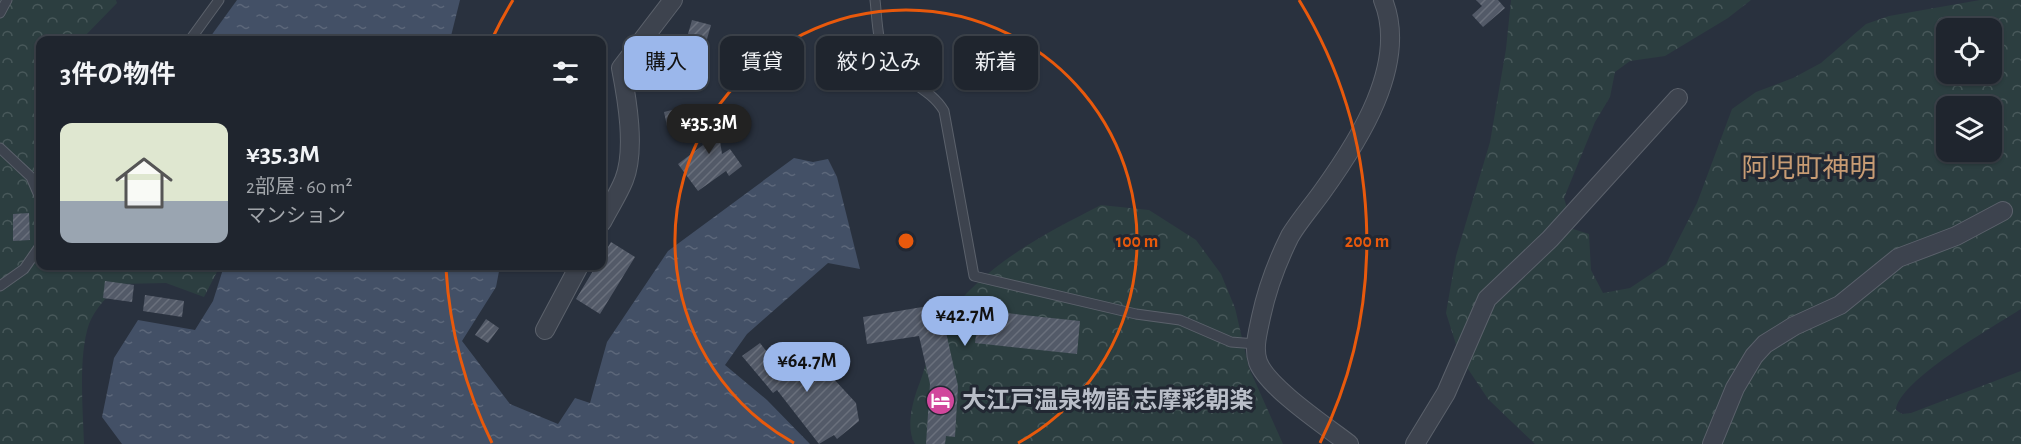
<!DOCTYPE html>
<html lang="ja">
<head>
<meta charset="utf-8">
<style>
  :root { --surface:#1f252e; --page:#2c313a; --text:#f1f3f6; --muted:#a1a5aa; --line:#3c424a; --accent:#9bb7eb }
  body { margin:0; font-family:"Alegreya Sans","Noto Sans JP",sans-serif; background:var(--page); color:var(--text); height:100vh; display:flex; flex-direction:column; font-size:22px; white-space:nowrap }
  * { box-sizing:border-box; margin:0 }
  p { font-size:20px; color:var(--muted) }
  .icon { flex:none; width:33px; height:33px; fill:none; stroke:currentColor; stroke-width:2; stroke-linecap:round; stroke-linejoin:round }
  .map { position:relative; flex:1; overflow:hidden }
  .details { position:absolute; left:36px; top:36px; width:570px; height:234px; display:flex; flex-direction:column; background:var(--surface); border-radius:12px; box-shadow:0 2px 4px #0004,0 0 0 2px var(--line) }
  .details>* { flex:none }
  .banner { position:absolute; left:624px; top:36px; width:570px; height:54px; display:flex; gap:12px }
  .tools { position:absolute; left:1936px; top:18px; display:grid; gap:12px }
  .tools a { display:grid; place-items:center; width:66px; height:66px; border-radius:12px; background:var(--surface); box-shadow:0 2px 4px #0004,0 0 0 2px var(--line); font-size:30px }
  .price { position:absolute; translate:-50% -51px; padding:0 14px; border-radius:21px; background:var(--accent); color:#111; font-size:20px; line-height:39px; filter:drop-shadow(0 2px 3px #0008) }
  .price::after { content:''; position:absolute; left:50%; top:36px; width:18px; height:14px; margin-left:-9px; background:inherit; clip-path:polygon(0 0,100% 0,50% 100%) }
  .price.selected { background:#222; color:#fff }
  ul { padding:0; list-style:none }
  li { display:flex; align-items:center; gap:18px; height:150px; padding:0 24px }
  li+li { border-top:2px solid var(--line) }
  li span { display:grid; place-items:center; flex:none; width:168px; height:120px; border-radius:12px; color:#555 }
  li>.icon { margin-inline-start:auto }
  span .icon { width:72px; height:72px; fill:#fffc; stroke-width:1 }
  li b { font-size:26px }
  h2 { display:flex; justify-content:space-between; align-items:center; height:72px; padding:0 24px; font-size:26px }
  .pill { padding:0 21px; border-radius:12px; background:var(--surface); box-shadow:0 2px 4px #0004,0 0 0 2px var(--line); font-size:21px; line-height:54px }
  .pill.selected { background:var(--accent); color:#111 }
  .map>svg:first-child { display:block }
  .forest { fill:url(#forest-crowns); fill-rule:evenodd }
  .water { fill:url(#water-ripples) }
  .building { fill:url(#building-hatch) }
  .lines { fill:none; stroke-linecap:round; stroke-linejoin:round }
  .service-casing { stroke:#5b616b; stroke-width:11 }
  .minor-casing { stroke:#5b616b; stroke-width:20 }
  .service { stroke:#3d434e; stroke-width:9 }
  .minor { stroke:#3d434e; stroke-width:18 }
  .ring { fill:none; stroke:#e8590c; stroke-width:3 }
  .labels { text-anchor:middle; stroke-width:6; stroke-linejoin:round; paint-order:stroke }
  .poi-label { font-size:24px; font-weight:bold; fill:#b9bec8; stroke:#222833; text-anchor:start }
  .quarter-label { font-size:27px; fill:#c89c74; stroke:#222833 }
  .centre { fill:#e8590c; stroke:#222833; stroke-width:3 }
  .ring-label { font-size:18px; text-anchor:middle; font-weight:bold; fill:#e8590c; stroke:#222833; stroke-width:6; stroke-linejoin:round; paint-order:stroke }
</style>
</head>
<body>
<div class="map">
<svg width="2021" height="444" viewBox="0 0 2021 444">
  <defs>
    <pattern id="forest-crowns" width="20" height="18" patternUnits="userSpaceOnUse" patternTransform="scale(1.5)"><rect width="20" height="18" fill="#2c3e40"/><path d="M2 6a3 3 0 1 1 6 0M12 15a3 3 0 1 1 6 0" fill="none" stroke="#48585a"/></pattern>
    <pattern id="water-ripples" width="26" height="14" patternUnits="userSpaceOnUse" patternTransform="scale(1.5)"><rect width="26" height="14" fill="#435066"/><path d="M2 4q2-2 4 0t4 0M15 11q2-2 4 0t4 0" fill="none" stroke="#5c677a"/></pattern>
    <pattern id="building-hatch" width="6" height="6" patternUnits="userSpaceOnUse" patternTransform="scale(1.5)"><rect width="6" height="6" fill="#535a68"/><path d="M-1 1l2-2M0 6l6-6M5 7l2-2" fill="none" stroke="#6a707c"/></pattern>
  </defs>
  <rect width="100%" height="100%" fill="#29313e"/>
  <g class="forest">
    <path d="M 0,0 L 116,0 L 117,3 L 81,40 L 40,40 L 40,266 L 220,266 L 204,297 L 166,283 L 120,284 C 108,296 95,308 89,324 C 78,356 83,410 84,444 L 0,444 Z"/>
    <path d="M 1511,0 L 1751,0 L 1728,18 L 1665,56 L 1630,61 L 1615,72 L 1610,97 L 1595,122 L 1564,198 L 1573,229 L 1589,234 L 1591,270 L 1603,293 L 1630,288 L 1666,264 L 1697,203 L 1732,109 L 1756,92 L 1793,78 L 1821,63 L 1866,24 L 1889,16 L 1980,0 L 2021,0 L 2021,309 C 1996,325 1898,381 1896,410 L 1902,414 L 1911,413 L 2021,371 L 2021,444 L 1535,444 L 1488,399 L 1460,357 L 1446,313 L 1456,256 L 1490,142 L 1506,49 ZM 1947,28 L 1992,28 L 1992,74 L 1947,74 ZM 1947,106 L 1992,106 L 1992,152 L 1947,152 Z"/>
    <path d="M 1101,205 L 1149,210 L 1196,240 L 1221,274 L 1235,308 L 1249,368 L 1283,444 L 915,444 C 905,428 913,399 920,382 C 927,363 932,338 943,322 C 982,266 1042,235 1101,205 Z"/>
  </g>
  <g class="water">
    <polygon points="237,0 460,0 450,40 208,40"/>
    <polygon points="794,158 813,162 828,159 837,177 860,269 828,263 747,334 725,365 767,400 810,444 122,444 102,417 114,358 138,320 195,330 213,301 224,266 500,266 496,287 462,341 510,404 558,424 575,398 590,403 607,342 668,251"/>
  </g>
  <g class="building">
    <polygon points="1476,0 1498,0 1505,8 1483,27 1472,15 1482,6"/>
    <polygon points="692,20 711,25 703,53 684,48"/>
    <polygon points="746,53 773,56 771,85 743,82"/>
    <polygon points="675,54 688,62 676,83 663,75"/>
    <polygon points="688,106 691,121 667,126 664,112"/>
    <polygon points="715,108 722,154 730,149 742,166 729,176 726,171 698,191 678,164 703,145 698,111"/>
    <polygon points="29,213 30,240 13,241 13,214"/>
    <polygon points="611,242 635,257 600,314 576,299 596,266 602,266 602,257"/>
    <polygon points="105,281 134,285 132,302 103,298"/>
    <polygon points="145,295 184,301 182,317 143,311"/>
    <polygon points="946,303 968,306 968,309 1080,321 1077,354 975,343 976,335 946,332 958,386 955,437 946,436 945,444 926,444 930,384 919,336 867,344 863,317"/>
    <polygon points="486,319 499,328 488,343 475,335"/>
    <polygon points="760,343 770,356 778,350 791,367 802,357 832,377 856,403 859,421 837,439 834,435 819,444 777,390 773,393 742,356"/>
  </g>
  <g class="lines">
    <defs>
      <g id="service">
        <path d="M 875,0 C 877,16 877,38 883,52 C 894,79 929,85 944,111 L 974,276 L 1136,314 L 1180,320 L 1231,342 L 1256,344"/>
        <polyline points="0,13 7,0"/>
        <polyline points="190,40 219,0"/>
        <polyline points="0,148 31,177 40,198"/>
        <polyline points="0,286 24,269 40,246"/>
      </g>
      <g id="minor">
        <path d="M 602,222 C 609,208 618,195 624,180 C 636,150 627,99 621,68 L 673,0"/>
        <polyline points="545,330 579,266"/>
        <path d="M 1349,444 C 1327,427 1267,387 1258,362 C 1253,348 1258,332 1261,317 C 1267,289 1277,262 1290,236 C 1299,221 1312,206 1322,192 C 1358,142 1409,64 1383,0"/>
        <polyline points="1415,444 1446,393 1487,299 1550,239 1678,98"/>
        <polyline points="1712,444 1735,388 1754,356 1765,344 1794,326 1840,305 1898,258 1956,236 2003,211"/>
      </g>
    </defs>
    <use href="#service" class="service-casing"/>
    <use href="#minor" class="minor-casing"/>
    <use href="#service" class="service"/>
    <use href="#minor" class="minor"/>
  </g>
  <g class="ring">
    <path d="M794 443A231 231 0 1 1 1018 443"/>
    <path d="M492 443A461 461 0 0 1 446 269M492 39A461 461 0 0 1 513 0M1299 0A461 461 0 0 1 1320 443"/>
  </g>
  <defs>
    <symbol id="hotel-disc" viewBox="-11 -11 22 22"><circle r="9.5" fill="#d1479c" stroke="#222833"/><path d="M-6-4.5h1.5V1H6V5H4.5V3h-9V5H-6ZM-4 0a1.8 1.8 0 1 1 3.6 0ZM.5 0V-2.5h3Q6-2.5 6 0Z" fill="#fff"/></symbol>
  </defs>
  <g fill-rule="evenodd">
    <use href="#hotel-disc" x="924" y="384" width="33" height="33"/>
  </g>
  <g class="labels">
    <g class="poi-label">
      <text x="962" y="408">大江戸温泉物語 志摩彩朝楽</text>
    </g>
    <g class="quarter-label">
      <text x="1809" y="177">阿児町神明</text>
    </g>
  </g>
  <circle cx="906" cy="241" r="9" class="centre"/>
  <g class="ring-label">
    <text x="1137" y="247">100 m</text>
    <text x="1367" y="247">200 m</text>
  </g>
</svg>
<div class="tools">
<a><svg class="icon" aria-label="locate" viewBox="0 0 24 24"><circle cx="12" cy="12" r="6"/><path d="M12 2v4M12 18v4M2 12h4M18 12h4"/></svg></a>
<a><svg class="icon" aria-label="layers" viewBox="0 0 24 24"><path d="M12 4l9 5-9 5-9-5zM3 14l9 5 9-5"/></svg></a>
</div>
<b class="price selected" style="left:709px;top:155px">¥35.3M</b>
<b class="price" style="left:965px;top:347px">¥42.7M</b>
<b class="price" style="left:807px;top:393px">¥64.7M</b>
<div class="banner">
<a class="pill selected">購入</a>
<a class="pill">賃貸</a>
<a class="pill">絞り込み</a>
<a class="pill">新着</a>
</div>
<section class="details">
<h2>3件の物件<svg class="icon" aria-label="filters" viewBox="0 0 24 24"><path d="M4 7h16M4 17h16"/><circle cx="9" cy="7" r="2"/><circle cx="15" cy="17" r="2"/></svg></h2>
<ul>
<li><span style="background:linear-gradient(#dfe7d0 65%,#9aa5b1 0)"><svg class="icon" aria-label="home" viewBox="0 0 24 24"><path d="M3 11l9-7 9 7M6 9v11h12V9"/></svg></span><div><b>¥35.3M</b><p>2部屋 · 60 m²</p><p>マンション</p></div></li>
</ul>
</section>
</div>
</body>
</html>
